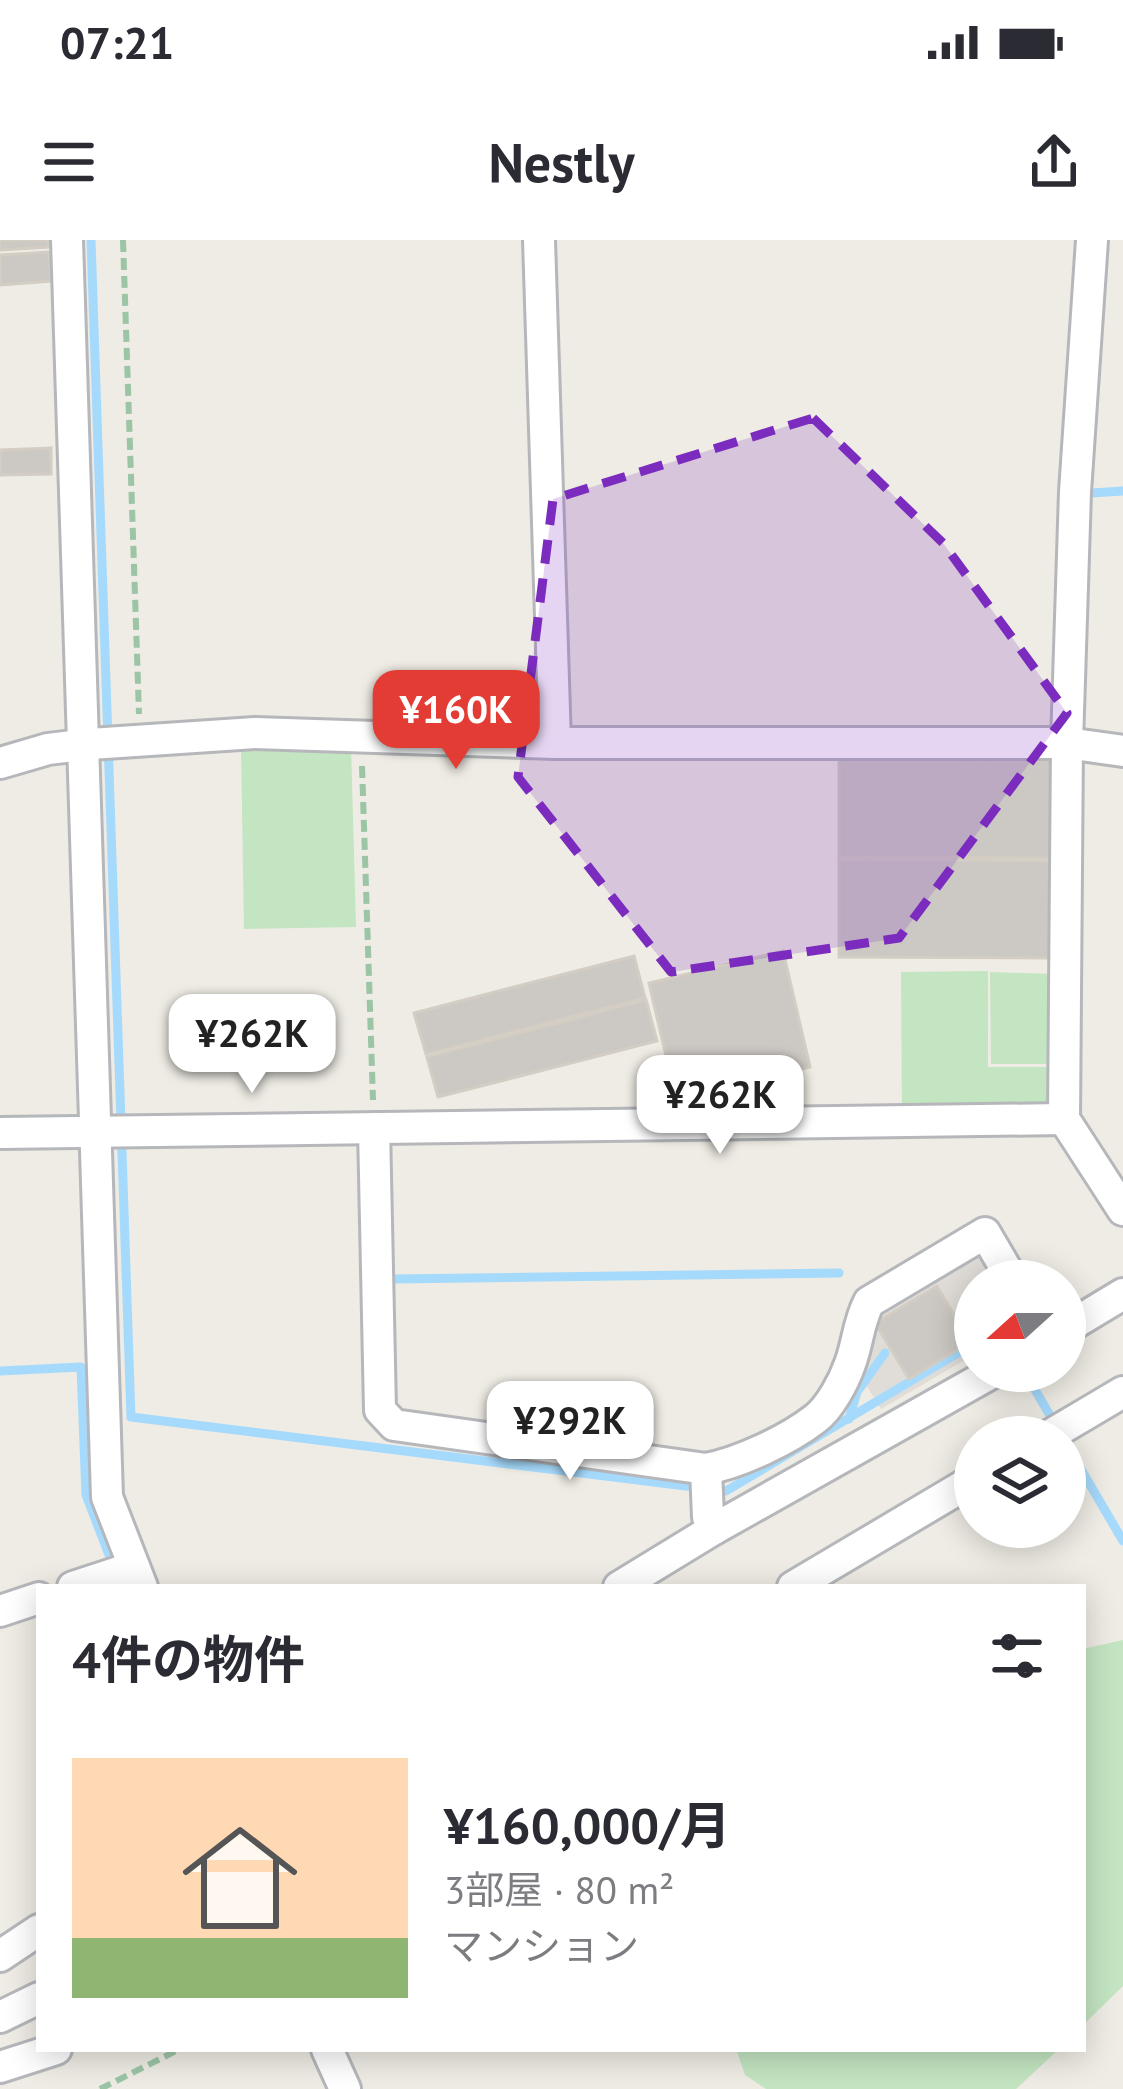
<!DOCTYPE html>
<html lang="ja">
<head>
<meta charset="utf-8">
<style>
  :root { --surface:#fff; --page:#f7f7f7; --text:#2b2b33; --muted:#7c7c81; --line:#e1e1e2; --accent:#e33c35 }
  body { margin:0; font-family:"PT Sans","Noto Sans JP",sans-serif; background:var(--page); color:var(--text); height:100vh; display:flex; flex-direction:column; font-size:45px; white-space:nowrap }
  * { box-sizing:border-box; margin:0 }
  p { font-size:39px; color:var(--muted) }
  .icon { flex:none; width:66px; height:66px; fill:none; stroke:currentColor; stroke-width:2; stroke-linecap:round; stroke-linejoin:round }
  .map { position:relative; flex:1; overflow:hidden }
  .side { position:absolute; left:36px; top:1344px; width:1050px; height:468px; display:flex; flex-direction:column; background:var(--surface); border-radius:0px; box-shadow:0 6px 30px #0003 }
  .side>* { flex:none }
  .needle { width:78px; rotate:249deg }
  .buttons { position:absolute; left:954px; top:1020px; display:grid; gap:24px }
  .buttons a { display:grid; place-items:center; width:132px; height:132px; border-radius:50%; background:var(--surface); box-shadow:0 6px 30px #0003; font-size:60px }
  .price { position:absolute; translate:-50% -102px; padding:0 27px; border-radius:24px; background:#fff; color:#222; font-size:39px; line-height:78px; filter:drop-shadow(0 3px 6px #0008) }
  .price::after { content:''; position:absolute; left:50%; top:72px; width:36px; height:27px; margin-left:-18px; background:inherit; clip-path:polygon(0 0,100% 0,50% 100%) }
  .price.on { background:var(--accent); color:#fff }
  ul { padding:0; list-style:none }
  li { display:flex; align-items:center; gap:36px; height:300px; padding:0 36px }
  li+li { border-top:3px solid var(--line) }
  li span { display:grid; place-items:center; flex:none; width:336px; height:240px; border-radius:0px; color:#555 }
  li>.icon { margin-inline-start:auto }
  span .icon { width:144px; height:144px; fill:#fffc; stroke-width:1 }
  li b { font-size:51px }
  h2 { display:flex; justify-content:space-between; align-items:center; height:144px; padding:0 36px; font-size:51px }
  .status { display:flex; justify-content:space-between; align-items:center; height:84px; padding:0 60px; background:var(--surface); direction:ltr }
  .status svg { height:33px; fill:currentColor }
  header { display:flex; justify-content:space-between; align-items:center; height:156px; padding:0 36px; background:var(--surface); font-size:54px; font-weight:700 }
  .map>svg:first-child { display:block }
  .industrial { fill:#e0ddd8 }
  .green { fill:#c3e5c1 }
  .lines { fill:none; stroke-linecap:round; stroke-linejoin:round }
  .stream { stroke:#a6dafc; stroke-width:9 }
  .building { fill:#ccc8c3; stroke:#d3cdc3; stroke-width:3 }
  .minor-casing { stroke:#b5b7bb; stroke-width:36 }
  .path { stroke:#9bc5a5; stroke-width:6; stroke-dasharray:12 6; stroke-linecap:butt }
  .minor { stroke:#fff; stroke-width:30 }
  .marked { fill:#7b2cbf; fill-opacity:0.2; stroke:#7b2cbf; stroke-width:9; stroke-dasharray:24 15; stroke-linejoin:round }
</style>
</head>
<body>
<div class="status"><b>07:21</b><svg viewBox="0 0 49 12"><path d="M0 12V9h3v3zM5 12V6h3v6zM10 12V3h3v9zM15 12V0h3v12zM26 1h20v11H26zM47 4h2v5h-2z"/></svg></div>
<header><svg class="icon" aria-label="menu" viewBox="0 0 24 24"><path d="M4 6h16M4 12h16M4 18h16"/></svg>Nestly<svg class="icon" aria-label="share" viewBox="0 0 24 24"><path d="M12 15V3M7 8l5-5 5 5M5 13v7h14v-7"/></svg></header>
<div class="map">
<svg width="1123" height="1849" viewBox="0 0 1123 1849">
  <rect width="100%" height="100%" fill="#eeece4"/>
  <polygon class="industrial" points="982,1012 998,1041 975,1041 975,1114 881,1169 865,1143 865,1093 879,1071"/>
  <g class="green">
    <polygon points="241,506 351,506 356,687 244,689"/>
    <polygon points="988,731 988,827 1053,827 1055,874 902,874 901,732"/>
    <polygon points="990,732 1052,734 1053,824 991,824"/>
    <polygon points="1123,1400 1123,1746 1083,1785 1083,1409"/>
    <polygon points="736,1809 1059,1809 1016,1849 766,1849 745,1835"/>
  </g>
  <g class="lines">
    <g class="stream">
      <polyline points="91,0 131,1177 726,1251 975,1103"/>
      <polyline points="1092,253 1123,251"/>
      <polyline points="393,1039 839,1033"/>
      <polyline points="0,1131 81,1127 86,1255 111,1320"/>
      <polyline points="1024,1131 1055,1184"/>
      <polyline points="849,1179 857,1152 885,1113"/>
      <polyline points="1065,1202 1123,1301"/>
    </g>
  </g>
  <g class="building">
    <polygon points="0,0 48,0 49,7 0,10"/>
    <polygon points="49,12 51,41 0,45 0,15"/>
    <polygon points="51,208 51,234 0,235 0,210"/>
    <polygon points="839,519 1053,520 1052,618 839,617"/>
    <polygon points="839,619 1053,621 1052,718 839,717"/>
    <polygon points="783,711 810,827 676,859 649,743"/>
    <polygon points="634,716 645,758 426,814 414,773"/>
    <polygon points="646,760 657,801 438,857 427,817"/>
    <polygon points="937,1046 970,1102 909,1139 875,1083"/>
  </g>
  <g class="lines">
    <defs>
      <g id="minor">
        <polyline points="67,0 107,1257 142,1347"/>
        <polyline points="539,0 555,503"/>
        <polyline points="1092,0 1075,252 1067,503 1064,879 1123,970"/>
        <polyline points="0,523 48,509 90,504 255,493 555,503 1067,503 1123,511"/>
        <path d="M 374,888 L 380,1170 L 394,1185 L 706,1229 C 739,1223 788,1200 815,1179 C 830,1168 844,1141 850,1124 C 858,1103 858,1083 869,1062 L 985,993 L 1013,1041"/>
        <polyline points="0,893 1064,879"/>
        <polyline points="1065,1089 1123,1054"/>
        <polyline points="1047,1197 1123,1152"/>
        <polyline points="706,1229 708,1277 714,1289"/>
        <polyline points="73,1347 134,1327"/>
        <polyline points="619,1347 714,1289 995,1131"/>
        <polyline points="793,1347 975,1239"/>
        <polyline points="0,1371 39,1358"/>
        <polyline points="0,1716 39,1690"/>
        <polyline points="0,1777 39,1758"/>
        <polyline points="327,1809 345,1849"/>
        <polyline points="0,1827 56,1809"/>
      </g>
    </defs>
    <use href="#minor" class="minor-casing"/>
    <g class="path">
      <polyline points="123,0 139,474"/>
      <polyline points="362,526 373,860"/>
      <polyline points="100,1849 180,1809"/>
    </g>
    <use href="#minor" class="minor"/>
  </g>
  <path class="marked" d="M 813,178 L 943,303 L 1067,473 L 899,698 L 671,732 L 518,537 L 553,259 Z"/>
</svg>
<div class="buttons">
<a><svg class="needle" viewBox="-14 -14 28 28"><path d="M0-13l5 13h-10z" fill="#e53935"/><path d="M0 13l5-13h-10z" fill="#7c7c81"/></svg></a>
<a><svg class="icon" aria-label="layers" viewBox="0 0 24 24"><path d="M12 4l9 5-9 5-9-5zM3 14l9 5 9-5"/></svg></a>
</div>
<b class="price on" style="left:456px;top:532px">¥160K</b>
<b class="price" style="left:252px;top:856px">¥262K</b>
<b class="price" style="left:720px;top:917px">¥262K</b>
<b class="price" style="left:570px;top:1243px">¥292K</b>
<section class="side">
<h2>4件の物件<svg class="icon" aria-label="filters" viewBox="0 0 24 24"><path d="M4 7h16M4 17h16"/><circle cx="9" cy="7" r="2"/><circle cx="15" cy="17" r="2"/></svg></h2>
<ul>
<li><span style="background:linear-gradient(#ffd9b3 75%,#8fb573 0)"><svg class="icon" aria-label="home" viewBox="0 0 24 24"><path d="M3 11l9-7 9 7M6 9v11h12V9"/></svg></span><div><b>¥160,000/月</b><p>3部屋 · 80 m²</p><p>マンション</p></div></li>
</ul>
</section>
</div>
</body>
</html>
